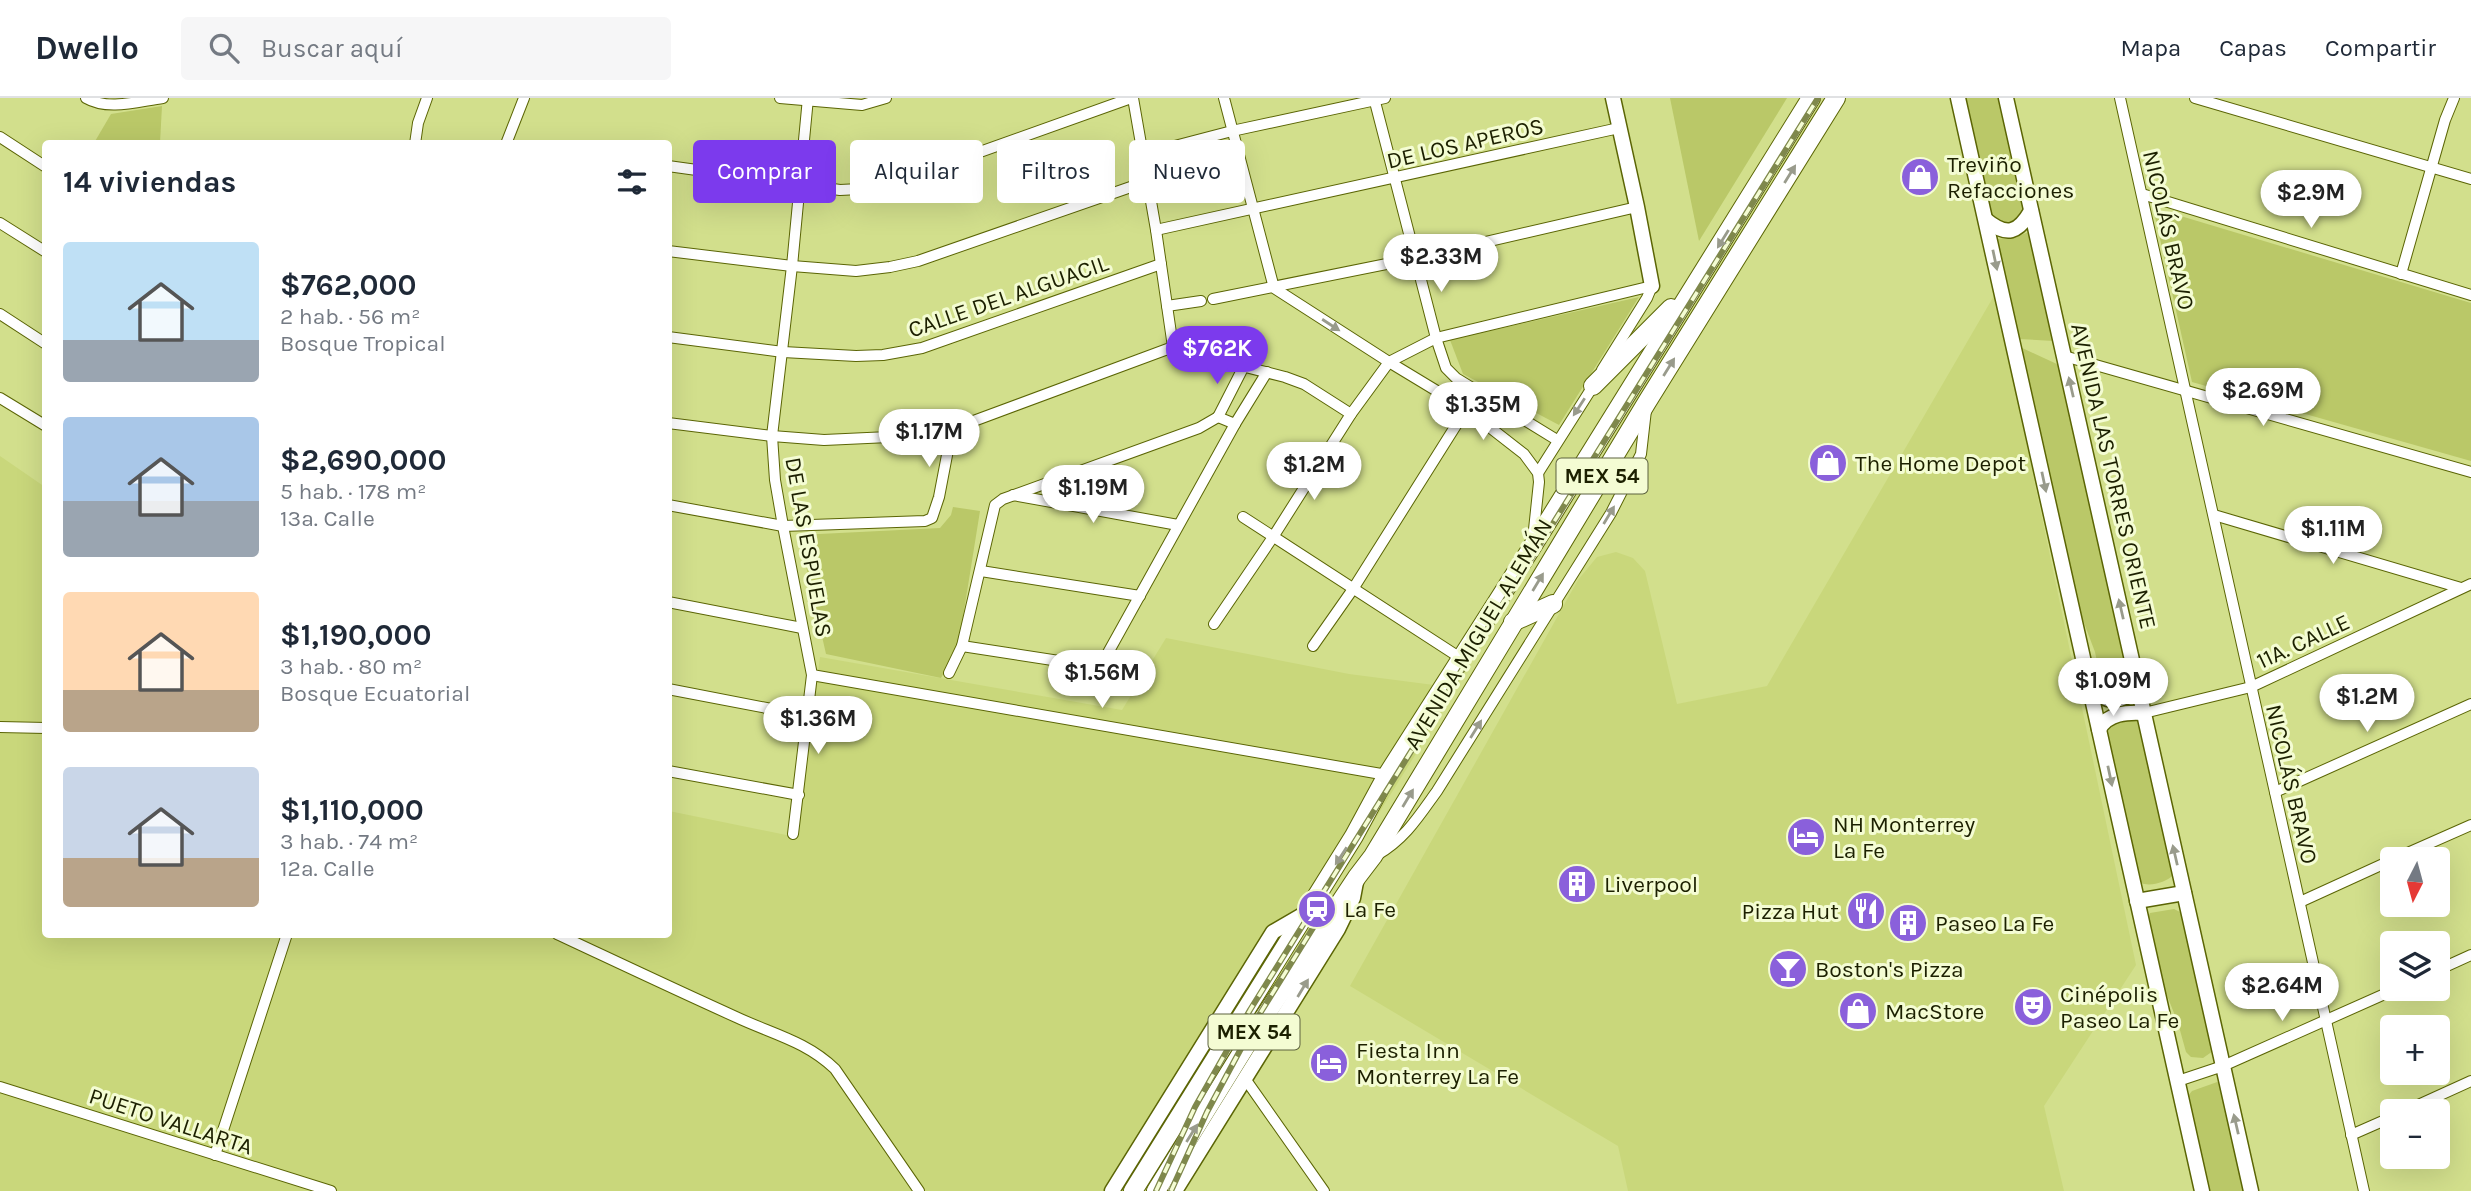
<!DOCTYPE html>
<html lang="es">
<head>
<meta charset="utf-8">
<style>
  :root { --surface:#fff; --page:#f6f6f7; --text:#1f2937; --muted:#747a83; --line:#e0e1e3; --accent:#7c3aed }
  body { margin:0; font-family:Karla,sans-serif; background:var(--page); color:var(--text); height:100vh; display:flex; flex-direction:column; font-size:26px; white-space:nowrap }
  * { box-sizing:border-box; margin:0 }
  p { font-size:23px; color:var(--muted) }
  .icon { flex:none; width:38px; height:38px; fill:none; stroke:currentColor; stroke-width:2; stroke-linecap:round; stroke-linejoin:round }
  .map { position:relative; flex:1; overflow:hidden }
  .side { position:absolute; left:42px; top:42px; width:630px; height:798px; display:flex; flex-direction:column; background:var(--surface); border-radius:7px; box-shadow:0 7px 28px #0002 }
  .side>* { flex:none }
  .guide { position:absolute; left:693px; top:42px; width:665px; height:63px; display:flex; gap:14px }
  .needle { width:46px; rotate:186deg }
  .fabs { position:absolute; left:2380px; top:749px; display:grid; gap:14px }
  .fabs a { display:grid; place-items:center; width:70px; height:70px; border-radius:7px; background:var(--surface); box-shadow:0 7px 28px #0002; font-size:35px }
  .price { position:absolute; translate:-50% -60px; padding:0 16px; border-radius:24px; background:#fff; color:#222; font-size:23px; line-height:46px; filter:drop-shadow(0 2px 4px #0008) }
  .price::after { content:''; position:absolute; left:50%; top:42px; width:21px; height:16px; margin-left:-10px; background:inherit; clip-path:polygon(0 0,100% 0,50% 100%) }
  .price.selected { background:var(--accent); color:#fff }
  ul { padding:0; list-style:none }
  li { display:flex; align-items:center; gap:21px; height:175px; padding:0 21px }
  li span { display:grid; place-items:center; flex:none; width:196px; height:140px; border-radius:7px; color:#555 }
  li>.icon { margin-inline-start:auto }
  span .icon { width:84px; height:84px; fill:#fffc; stroke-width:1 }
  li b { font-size:30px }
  h2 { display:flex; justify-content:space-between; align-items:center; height:84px; padding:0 21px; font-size:30px }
  .pill { padding:0 24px; border-radius:7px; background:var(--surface); box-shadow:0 7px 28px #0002; font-size:24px; line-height:63px }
  .pill.selected { background:var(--accent); color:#fff }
  header { display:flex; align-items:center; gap:42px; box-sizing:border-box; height:98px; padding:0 35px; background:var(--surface); border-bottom:2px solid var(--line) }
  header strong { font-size:33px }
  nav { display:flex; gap:38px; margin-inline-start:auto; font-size:24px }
  .search { width:490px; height:63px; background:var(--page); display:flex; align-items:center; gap:18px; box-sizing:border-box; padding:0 24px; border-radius:7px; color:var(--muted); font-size:26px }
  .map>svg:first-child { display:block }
  .built { fill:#c9d77b }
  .green { fill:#bac868 }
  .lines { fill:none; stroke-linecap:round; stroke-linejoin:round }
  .street-casing { stroke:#5b6505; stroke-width:12 }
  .secondary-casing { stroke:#5b6505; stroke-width:17 }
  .highway-casing { stroke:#5b6505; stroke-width:20 }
  .street { stroke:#fff; stroke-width:10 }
  .secondary { stroke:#fff; stroke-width:14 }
  .highway { stroke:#fff; stroke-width:18 }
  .rail-casing { stroke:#7f884c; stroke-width:6 }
  .rail { stroke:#f4fcd3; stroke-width:3.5; stroke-dasharray:10; stroke-linecap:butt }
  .oneway { fill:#999b8c }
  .labels { text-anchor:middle; stroke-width:6; stroke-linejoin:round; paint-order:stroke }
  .shield { fill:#f4fcd3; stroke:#5d623f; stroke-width:2 }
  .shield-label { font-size:21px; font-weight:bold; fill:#1c2000 }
  .street-label { font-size:23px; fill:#1c2000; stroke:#f4fcd3 }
  .poi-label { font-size:23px; fill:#1c2000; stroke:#f4fcd3; text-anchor:start }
</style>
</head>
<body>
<header>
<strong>Dwello</strong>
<div class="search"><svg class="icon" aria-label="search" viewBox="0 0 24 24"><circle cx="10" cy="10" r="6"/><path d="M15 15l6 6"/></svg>Buscar aquí</div>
<nav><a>Mapa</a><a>Capas</a><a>Compartir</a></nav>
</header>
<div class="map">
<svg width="2471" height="1093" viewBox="0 0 2471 1093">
  <rect width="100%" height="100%" fill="#d2df8c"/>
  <g class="built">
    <polygon points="1995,196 2136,867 2044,1008 2064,1093 1628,1093 1618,1048 1350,888 1578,482 1597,459 1616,454 1633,460 1645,473 1677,606 1767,588"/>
    <polygon points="0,358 45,389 46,836 668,836 669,713 796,739 820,559 1122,612 1166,540 1349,576 1457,590 1143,1093 0,1093"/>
  </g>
  <g class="green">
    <polygon points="1670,0 1787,0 1699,143"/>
    <polygon points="1964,0 2000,0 2026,113 2011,128 1991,121"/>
    <polygon points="162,8 160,45 94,45 111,16"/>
    <polygon points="2164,113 2471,205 2471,363 2192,284 2154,114"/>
    <polygon points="2029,134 2054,243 2019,241 1996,141 2015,139"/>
    <polygon points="1639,199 1559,327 1463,276 1450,242"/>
    <polygon points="2020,249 2059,267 2130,582 2125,590 2111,592 2106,590 2101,583 2095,554 2078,509"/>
    <polygon points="953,409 980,413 958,550 941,580 826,556 799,437 940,430 951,417"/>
    <path d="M 2134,619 L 2140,627 L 2173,777 C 2167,784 2150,789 2141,785 L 2106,633 L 2107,624 Z"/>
    <polygon points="2174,811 2180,814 2183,820 2213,953 2203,960 2191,959 2186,954 2178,925 2164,890 2148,819 2150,815"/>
    <polygon points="2220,983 2245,1093 2209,1093 2188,998 2192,993"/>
  </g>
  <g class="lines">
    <defs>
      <g id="street">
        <path d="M 86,0 C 108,13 139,3 163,0"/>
        <polyline points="780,0 862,7 886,0"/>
        <polyline points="1133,0 1156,132 1173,249"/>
        <polyline points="1224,0 1274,190 1389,264 1465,310 1524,356 1538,375 1539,384 1533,441"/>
        <polyline points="1374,0 1436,240 1446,270 1456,280 1557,342"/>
        <polyline points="2120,0 2364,1093"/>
        <polyline points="2195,0 2471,81"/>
        <polyline points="0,39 46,69"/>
        <polyline points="415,46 418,25 427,0"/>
        <polyline points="506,46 524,0"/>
        <polyline points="1144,56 1232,33 1385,0"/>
        <polyline points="668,68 840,92 879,90 1131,0"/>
        <polyline points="2142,96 2471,197"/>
        <polyline points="0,125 46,154"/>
        <polyline points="1156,132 1619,30"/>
        <polyline points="668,153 792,168 856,173 890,169 918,163 1148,83"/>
        <polyline points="2401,176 2445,22 2454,0"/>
        <polyline points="1213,201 1416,160 1637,109"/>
        <polyline points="1167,208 1201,203"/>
        <polyline points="0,216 46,246"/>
        <polyline points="668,239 783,254 856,258 883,257 922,250 1161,166"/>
        <polyline points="2064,258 2471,374"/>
        <polyline points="1222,263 1285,279 1304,286 1351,316"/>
        <polyline points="1602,272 1647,200 1652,188"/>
        <polyline points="0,300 46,328"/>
        <polyline points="1218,319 1243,270"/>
        <polyline points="668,325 772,338 824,342 889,339 952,331 1173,249 1204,259"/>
        <polyline points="1235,326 1267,274"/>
        <polyline points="1538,375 1595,285"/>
        <polyline points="1013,397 1178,427"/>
        <polyline points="668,407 783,428 925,423 932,420 939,399 952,331"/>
        <polyline points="2214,417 2461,490"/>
        <polyline points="1243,419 1462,561"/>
        <polyline points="981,473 1140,498"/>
        <polyline points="668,504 802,530"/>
        <polyline points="1214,526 1273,439 1351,316 1389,264 1436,240 1652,188"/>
        <polyline points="962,548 1098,569 1104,562 1235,326 1218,319"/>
        <polyline points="1313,548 1353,491 1477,294"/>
        <polyline points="949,575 962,548 995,407 1003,401 1199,330 1218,319"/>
        <polyline points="812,577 1387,677"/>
        <polyline points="668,591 808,618"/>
        <polyline points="2144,615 2251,589 2471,486"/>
        <polyline points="0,629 46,630"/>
        <polyline points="668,673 799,697"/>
        <polyline points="2275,694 2471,606"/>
        <polyline points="793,736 812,577 783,428 775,382 772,338 792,168 808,0"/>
        <path d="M 1377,757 C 1405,741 1419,718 1437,693 L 1611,415 L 1641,356 L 1646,312"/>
        <polyline points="2394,761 2471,727"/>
        <polyline points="2300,804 2392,762"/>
        <path d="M 557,836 C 617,864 676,892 736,919 C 772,936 806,943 835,971 L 919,1093"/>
        <polyline points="2438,872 2471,857"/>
        <polyline points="1246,982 1324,1093"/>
        <polyline points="2178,983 2223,968 2396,891"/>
        <polyline points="0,989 331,1093"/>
        <polyline points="2405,1013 2471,983"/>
        <polyline points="2351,1037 2392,1019"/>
        <polyline points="215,1057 287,836"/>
      </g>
      <g id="secondary">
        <polyline points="1613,0 1637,109 1652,188"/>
        <polyline points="1958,0 2202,1093"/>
        <polyline points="2006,0 2251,1093"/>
        <path d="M 1986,122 C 2007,139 2018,135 2031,113"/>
        <path d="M 2090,589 C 2106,606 2121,606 2138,590"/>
        <path d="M 2099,631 C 2108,615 2127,614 2144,615"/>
        <polyline points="2137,803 2184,795"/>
        <polyline points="1112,1093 1273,834 1304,816"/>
        <polyline points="1175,1093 1338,831 1353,800 1356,784"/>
      </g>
      <g id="highway">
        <polyline points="1593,288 1671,210"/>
        <polyline points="1513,524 1553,506"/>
        <polyline points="1133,1093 1354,738 1387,677 1532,449 1811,0"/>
        <polyline points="1156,1093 1257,930 1357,779 1373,758 1647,304 1836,0"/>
      </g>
    </defs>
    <use href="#street" class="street-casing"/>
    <use href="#secondary" class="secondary-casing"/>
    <use href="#highway" class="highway-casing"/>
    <use href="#street" class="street"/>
    <use href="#secondary" class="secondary"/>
    <use href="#highway" class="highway"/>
    <defs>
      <g id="rail">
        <polyline points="1156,1093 1195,1009 1250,912 1818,0"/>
        <polyline points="1171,1093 1207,1014 1259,917 1321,817"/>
      </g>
    </defs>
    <use href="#rail" class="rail-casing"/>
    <use href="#rail" class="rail"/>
  </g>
  <defs><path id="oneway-solid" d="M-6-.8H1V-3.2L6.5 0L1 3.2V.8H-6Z" transform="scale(1.75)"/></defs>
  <g class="oneway">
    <use href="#oneway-solid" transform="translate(1790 76) rotate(-58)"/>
    <use href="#oneway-solid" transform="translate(1723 141) rotate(122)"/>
    <use href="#oneway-solid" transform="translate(1995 162) rotate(78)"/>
    <use href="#oneway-solid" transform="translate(1331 227) rotate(33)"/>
    <use href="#oneway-solid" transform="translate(1669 269) rotate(-58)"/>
    <use href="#oneway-solid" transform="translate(2071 289) rotate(-103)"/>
    <use href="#oneway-solid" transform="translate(1579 309) rotate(123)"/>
    <use href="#oneway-solid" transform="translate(2044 384) rotate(78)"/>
    <use href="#oneway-solid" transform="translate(1609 417) rotate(-59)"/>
    <use href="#oneway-solid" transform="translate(1538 484) rotate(-59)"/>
    <use href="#oneway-solid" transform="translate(2121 511) rotate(-103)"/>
    <use href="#oneway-solid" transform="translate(1476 631) rotate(-58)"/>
    <use href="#oneway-solid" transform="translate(2110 678) rotate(78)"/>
    <use href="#oneway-solid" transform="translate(1408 700) rotate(-59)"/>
    <use href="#oneway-solid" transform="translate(2175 757) rotate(-103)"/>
    <use href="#oneway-solid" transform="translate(1341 758) rotate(123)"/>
    <use href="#oneway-solid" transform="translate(1303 890) rotate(-59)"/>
    <use href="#oneway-solid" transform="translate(2236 1026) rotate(-103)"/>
    <use href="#oneway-solid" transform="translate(1192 1035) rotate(-58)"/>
  </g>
  <defs>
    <symbol id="shop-disc" viewBox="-11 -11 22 22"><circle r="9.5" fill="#8a60db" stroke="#f4fcd3"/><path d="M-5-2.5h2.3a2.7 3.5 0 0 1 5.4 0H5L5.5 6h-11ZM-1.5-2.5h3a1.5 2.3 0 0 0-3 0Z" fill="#fff"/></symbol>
    <symbol id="hotel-disc" viewBox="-11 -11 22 22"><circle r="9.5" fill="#8a60db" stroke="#f4fcd3"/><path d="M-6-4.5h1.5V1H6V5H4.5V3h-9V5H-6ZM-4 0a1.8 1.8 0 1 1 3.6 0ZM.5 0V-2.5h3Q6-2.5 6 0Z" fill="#fff"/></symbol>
    <symbol id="building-disc" viewBox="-11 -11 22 22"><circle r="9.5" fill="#8a60db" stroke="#f4fcd3"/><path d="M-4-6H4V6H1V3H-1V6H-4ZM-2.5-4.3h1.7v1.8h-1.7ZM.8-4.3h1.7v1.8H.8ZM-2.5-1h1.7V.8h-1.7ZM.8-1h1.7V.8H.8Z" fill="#fff"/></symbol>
    <symbol id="station-disc" viewBox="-11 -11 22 22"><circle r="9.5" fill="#8a60db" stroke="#f4fcd3"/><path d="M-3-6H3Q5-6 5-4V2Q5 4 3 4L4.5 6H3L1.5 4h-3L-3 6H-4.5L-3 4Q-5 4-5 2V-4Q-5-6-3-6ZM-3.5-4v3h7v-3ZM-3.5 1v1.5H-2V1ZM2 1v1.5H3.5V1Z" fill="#fff"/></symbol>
    <symbol id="restaurant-disc" viewBox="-11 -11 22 22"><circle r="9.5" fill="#8a60db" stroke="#f4fcd3"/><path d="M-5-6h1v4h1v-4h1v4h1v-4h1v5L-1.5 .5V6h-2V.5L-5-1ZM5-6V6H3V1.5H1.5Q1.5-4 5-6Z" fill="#fff"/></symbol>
    <symbol id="bar-disc" viewBox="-11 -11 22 22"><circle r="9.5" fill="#8a60db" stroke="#f4fcd3"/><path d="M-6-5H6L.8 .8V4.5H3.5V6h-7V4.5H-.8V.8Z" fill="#fff"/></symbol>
    <symbol id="theatre-disc" viewBox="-11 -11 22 22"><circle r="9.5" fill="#8a60db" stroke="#f4fcd3"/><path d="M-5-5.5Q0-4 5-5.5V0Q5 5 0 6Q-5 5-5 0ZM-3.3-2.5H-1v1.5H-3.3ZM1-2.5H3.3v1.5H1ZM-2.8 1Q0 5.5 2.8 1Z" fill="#fff"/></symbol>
  </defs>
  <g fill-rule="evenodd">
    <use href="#shop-disc" x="1898" y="57" width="44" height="44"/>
    <use href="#shop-disc" x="1806" y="343" width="44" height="44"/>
    <use href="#hotel-disc" x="1784" y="717" width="44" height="44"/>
    <use href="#building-disc" x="1555" y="764" width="44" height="44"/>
    <use href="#station-disc" x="1295" y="789" width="44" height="44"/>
    <use href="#restaurant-disc" x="1844" y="791" width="44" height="44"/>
    <use href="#building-disc" x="1886" y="803" width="44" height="44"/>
    <use href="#bar-disc" x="1766" y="849" width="44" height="44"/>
    <use href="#theatre-disc" x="2011" y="887" width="44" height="44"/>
    <use href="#shop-disc" x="1836" y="891" width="44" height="44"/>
    <use href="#hotel-disc" x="1307" y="943" width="44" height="44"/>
  </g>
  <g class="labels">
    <g class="shield">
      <rect x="1556.5" y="360.5" width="91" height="35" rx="5"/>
      <rect x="1208.5" y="916.5" width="91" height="35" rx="5"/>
    </g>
    <g class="shield-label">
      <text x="1602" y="385">MEX 54</text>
      <text x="1254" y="941">MEX 54</text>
    </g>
    <g class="street-label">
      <text transform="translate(1465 45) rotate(-13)" y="8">DE LOS APEROS</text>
      <text transform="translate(2169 132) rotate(77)" y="8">NICOLÁS BRAVO</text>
      <text transform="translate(1008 198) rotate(-19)" y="8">CALLE DEL ALGUACIL</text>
      <text transform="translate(2114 378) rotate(77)" y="8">AVENIDA LAS TORRES ORIENTE</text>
      <text transform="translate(809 449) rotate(80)" y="8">DE LAS ESPUELAS</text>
      <text transform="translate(1478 536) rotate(-59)" y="8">AVENIDA MIGUEL ALEMÁN</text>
      <text transform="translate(2303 543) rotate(-25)" y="8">11A. CALLE</text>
      <text transform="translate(2292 686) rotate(77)" y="8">NICOLÁS BRAVO</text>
      <text transform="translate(171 1023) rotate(18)" y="8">PUETO VALLARTA</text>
    </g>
    <g class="poi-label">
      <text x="1947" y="74">Treviño<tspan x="1947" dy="26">Refacciones</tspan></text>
      <text x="1855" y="373">The Home Depot</text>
      <text x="1833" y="734">NH Monterrey<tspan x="1833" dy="26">La Fe</tspan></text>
      <text x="1604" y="794">Liverpool</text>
      <text x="1344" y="819">La Fe</text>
      <text x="1839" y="821" text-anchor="end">Pizza Hut</text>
      <text x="1935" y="833">Paseo La Fe</text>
      <text x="1815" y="879">Boston's Pizza</text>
      <text x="2060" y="904">Cinépolis<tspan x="2060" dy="26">Paseo La Fe</tspan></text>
      <text x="1885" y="921">MacStore</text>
      <text x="1356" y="960">Fiesta Inn<tspan x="1356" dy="26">Monterrey La Fe</tspan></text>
    </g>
  </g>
</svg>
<div class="fabs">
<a><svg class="needle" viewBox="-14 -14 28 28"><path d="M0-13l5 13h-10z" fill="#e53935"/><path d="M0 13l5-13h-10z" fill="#747a83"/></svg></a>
<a><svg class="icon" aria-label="layers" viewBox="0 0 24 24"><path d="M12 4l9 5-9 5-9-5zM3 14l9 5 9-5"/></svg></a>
<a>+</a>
<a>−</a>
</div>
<b class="price" style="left:2311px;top:132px">$2.9M</b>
<b class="price" style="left:1441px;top:196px">$2.33M</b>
<b class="price selected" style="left:1217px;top:288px">$762K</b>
<b class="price" style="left:2263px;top:330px">$2.69M</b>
<b class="price" style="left:1483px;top:344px">$1.35M</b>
<b class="price" style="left:929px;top:371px">$1.17M</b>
<b class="price" style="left:1314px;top:404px">$1.2M</b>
<b class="price" style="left:1093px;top:427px">$1.19M</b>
<b class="price" style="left:2333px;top:468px">$1.11M</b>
<b class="price" style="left:1102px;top:612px">$1.56M</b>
<b class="price" style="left:2113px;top:620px">$1.09M</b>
<b class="price" style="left:2367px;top:636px">$1.2M</b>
<b class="price" style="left:818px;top:658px">$1.36M</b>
<b class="price" style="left:2282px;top:925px">$2.64M</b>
<div class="guide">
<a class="pill selected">Comprar</a>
<a class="pill">Alquilar</a>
<a class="pill">Filtros</a>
<a class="pill">Nuevo</a>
</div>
<section class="side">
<h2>14 viviendas<svg class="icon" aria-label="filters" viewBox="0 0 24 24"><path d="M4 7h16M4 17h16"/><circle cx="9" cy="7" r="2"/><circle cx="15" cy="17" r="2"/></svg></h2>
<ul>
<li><span style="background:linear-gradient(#bfe0f5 70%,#9aa5b1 0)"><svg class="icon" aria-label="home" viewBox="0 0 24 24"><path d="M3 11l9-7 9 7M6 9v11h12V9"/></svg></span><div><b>$762,000</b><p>2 hab. · 56 m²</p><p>Bosque Tropical</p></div></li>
<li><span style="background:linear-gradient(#a9c7e8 60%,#9aa5b1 0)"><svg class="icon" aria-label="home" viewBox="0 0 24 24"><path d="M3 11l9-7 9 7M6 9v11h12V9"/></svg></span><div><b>$2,690,000</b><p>5 hab. · 178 m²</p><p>13a. Calle</p></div></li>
<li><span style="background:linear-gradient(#ffd9b3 70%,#b9a48a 0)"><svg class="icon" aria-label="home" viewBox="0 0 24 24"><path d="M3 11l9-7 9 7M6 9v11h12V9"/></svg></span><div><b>$1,190,000</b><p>3 hab. · 80 m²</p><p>Bosque Ecuatorial</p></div></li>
<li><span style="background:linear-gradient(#c9d6e8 65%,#b9a48a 0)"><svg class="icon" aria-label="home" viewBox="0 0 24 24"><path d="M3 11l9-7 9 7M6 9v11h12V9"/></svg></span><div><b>$1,110,000</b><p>3 hab. · 74 m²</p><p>12a. Calle</p></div></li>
</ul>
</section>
</div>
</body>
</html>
